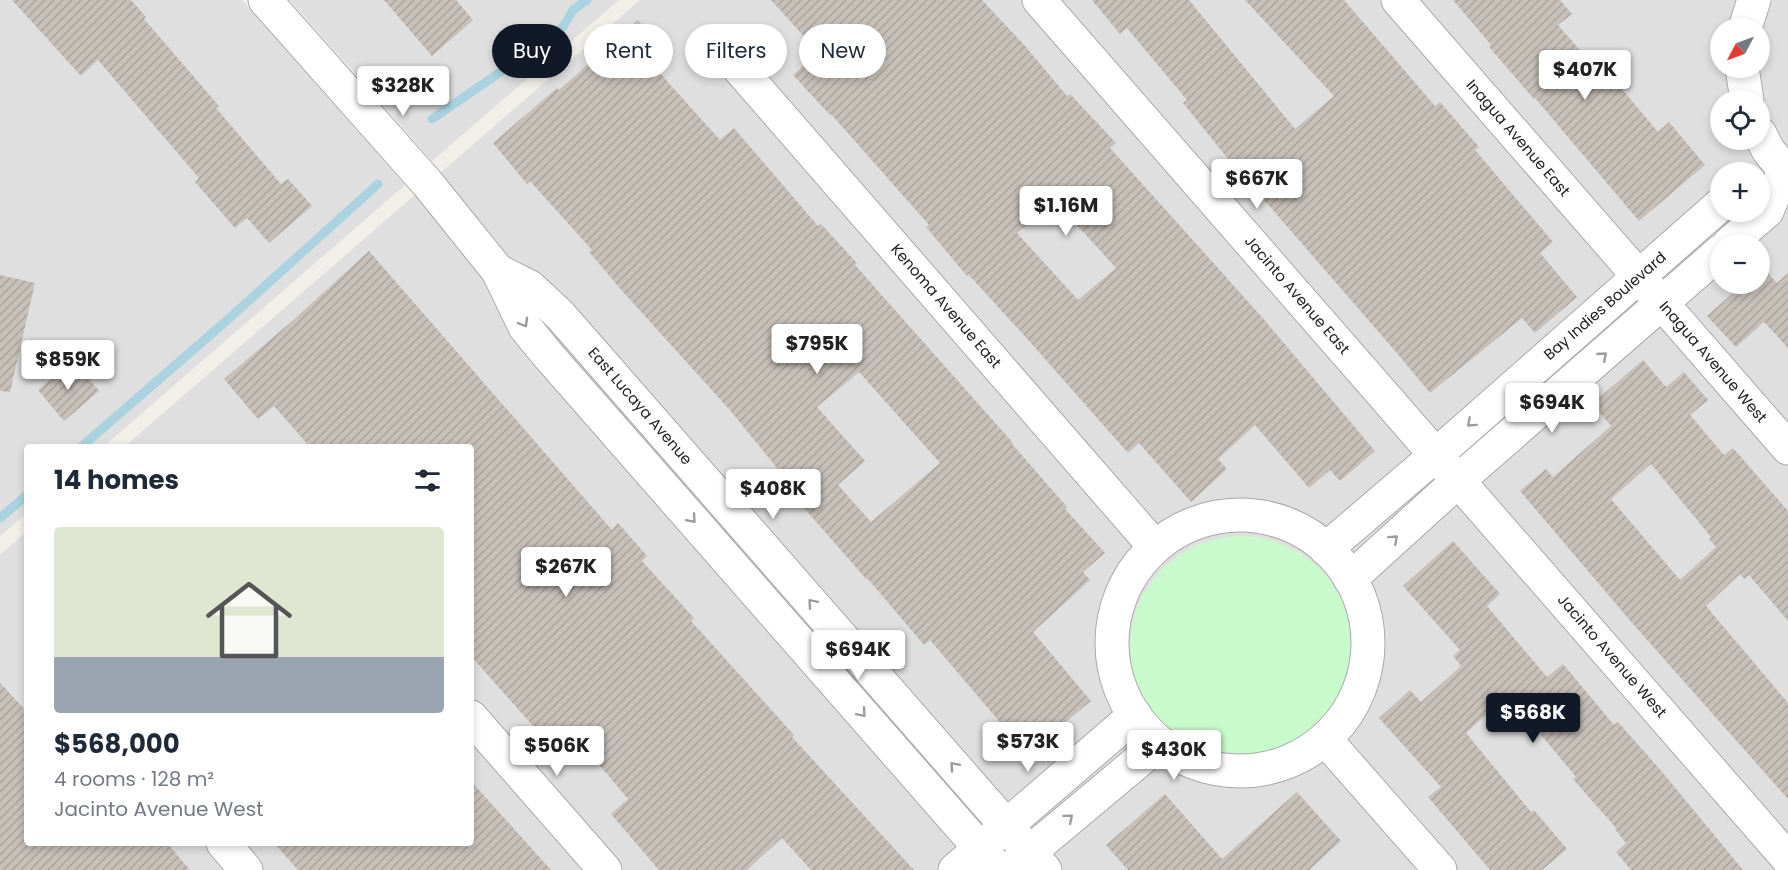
<!DOCTYPE html>
<html lang="en">
<head>
<meta charset="utf-8">
<style>
  :root { --surface:#fff; --page:#f2f2f3; --text:#1f2937; --muted:#747a83; --line:#e0e1e3; --accent:#111827 }
  body { margin:0; font-family:Poppins,sans-serif; background:var(--page); color:var(--text); height:100vh; display:flex; flex-direction:column; font-size:22px; white-space:nowrap }
  * { box-sizing:border-box; margin:0 }
  p { font-size:20px; color:var(--muted) }
  .icon { flex:none; width:33px; height:33px; fill:none; stroke:currentColor; stroke-width:2; stroke-linecap:round; stroke-linejoin:round }
  .map { position:relative; flex:1; overflow:hidden }
  .panel { position:absolute; left:24px; top:444px; width:450px; height:402px; display:flex; flex-direction:column; background:var(--surface); border-radius:6px; box-shadow:0 3px 9px #0003 }
  .panel>* { flex:none }
  .guide { position:absolute; left:492px; top:24px; width:570px; height:54px; display:flex; gap:12px }
  .needle { width:39px; rotate:229deg }
  .tools { position:absolute; left:1710px; top:18px; display:grid; gap:12px }
  .tools a { display:grid; place-items:center; width:60px; height:60px; border-radius:50%; background:var(--surface); box-shadow:0 3px 9px #0003; font-size:30px }
  .price { position:absolute; translate:-50% -51px; padding:0 14px; border-radius:6px; background:#fff; color:#222; font-size:20px; line-height:39px; filter:drop-shadow(0 2px 3px #0008) }
  .price::after { content:''; position:absolute; left:50%; top:36px; width:18px; height:14px; margin-left:-9px; background:inherit; clip-path:polygon(0 0,100% 0,50% 100%) }
  .price.current { background:var(--accent); color:#fff }
  ul { padding:0; list-style:none }
  li { display:grid; align-content:center; gap:12px; height:318px; padding:0 30px }
  li+li { border-top:2px solid var(--line) }
  li span { display:grid; place-items:center; height:186px; border-radius:6px; color:#555 }
  li>.icon { margin-inline-start:auto }
  span .icon { width:108px; height:108px; fill:#fffc; stroke-width:1 }
  li b { font-size:26px }
  h2 { display:flex; justify-content:space-between; align-items:center; height:72px; padding:0 30px; font-size:26px }
  .tag { padding:0 21px; border-radius:27px; background:var(--surface); box-shadow:0 3px 9px #0003; font-size:21px; line-height:54px }
  .tag.current { background:var(--accent); color:#fff }
  .map>svg:first-child { display:block }
  .residential { fill:#e0dfdf; fill-rule:evenodd }
  .park { fill:#c8facc }
  .lines { fill:none; stroke-linecap:round; stroke-linejoin:round }
  .stream { stroke:#aad3df; stroke-width:9 }
  .building { fill:url(#building-hatch); fill-rule:evenodd }
  .minor-casing { stroke:#a9a9a9; stroke-width:35 }
  .tertiary-casing { stroke:#a9a9a9; stroke-width:35 }
  .minor { stroke:#fff; stroke-width:33 }
  .tertiary { stroke:#fff; stroke-width:33 }
  .oneway { stroke:#9c9c9c }
  .labels { text-anchor:middle; stroke-width:4.5; stroke-linejoin:round; paint-order:stroke }
  .street-label { font-size:15px; fill:#222; stroke:#fff }
</style>
</head>
<body>
<div class="map">
<svg width="1788" height="870" viewBox="0 0 1788 870">
  <defs>
    <pattern id="building-hatch" width="6" height="6" patternUnits="userSpaceOnUse" patternTransform="scale(1.5)"><rect width="6" height="6" fill="#c7bfb8"/><path d="M-1 1l2-2M0 6l6-6M5 7l2-2" fill="none" stroke="#aba49e"/></pattern>
  </defs>
  <rect width="100%" height="100%" fill="#f2efe9"/>
  <g class="residential">
    <polygon points="0,0 242,0 405,185 103,447 27,447 27,513 0,536"/>
    <polygon points="290,0 619,0 432,161"/>
    <path d="M 640,0 L 1788,0 L 1788,870 L 0,870 L 0,555 L 27,531 L 27,843 L 471,843 L 471,447 L 124,447 ZM 1720,28 L 1760,28 L 1760,68 L 1720,68 ZM 1720,100 L 1760,100 L 1760,140 L 1720,140 ZM 1720,172 L 1760,172 L 1760,212 L 1720,212 ZM 1720,244 L 1760,244 L 1760,284 L 1720,284 Z"/>
  </g>
  <circle class="park" cx="1241" cy="647" r="111"/>
  <g class="lines">
    <g class="stream">
      <polyline points="432,119 515,62 540,49 563,27 573,10 587,0"/>
      <polyline points="81,447 224,323 378,184"/>
      <polyline points="0,518 27,495"/>
    </g>
  </g>
  <g class="building">
    <polygon points="12,0 131,0 146,17 144,19 219,106 216,108 281,184 288,179 312,206 269,243 247,218 235,228 195,182 199,178 98,60 81,76"/>
    <polygon points="384,0 456,0 473,20 432,56"/>
    <path d="M 771,0 L 982,0 L 1026,47 L 1067,96 L 1070,94 L 1116,143 L 1110,148 L 1261,316 L 1375,451 L 1340,481 L 1330,470 L 1309,488 L 1255,425 L 1218,459 L 1227,469 L 1191,502 L 1139,443 L 1128,453 L 1022,333 L 968,274 L 967,276 L 926,227 L 929,225 L 831,114 L 830,115 L 793,75 L 818,52 ZM 1055,201 L 1116,268 L 1078,300 L 1017,233 Z"/>
    <polygon points="1092,0 1189,0 1295,129 1334,96 1245,0 1344,0 1435,106 1440,102 1479,147 1475,150 1553,242 1540,253 1577,297 1535,333 1522,318 1430,393 1396,352 1225,155 1183,103 1187,100 1127,28 1120,34"/>
    <polygon points="1453,0 1560,0 1572,14 1558,25 1600,73 1605,69 1658,132 1669,122 1705,165 1639,221 1535,98 1534,99 1489,47 1491,45"/>
    <path d="M 638,20 L 672,58 L 658,71 L 720,140 L 734,128 L 818,226 L 821,224 L 857,263 L 855,265 L 1013,443 L 1012,444 L 1067,507 L 1065,509 L 1105,553 L 1083,572 L 1090,580 L 1033,632 L 1091,701 L 1027,754 L 930,640 L 924,645 L 868,579 L 867,580 L 782,483 L 786,479 L 729,409 L 624,293 L 589,252 L 592,250 L 530,181 L 527,184 L 493,143 L 557,88 L 559,90 ZM 859,372 L 940,463 L 871,522 L 838,485 L 865,461 L 817,407 Z"/>
    <polygon points="369,251 612,530 618,523 647,556 642,561 694,618 691,621 794,735 792,737 914,870 811,870 782,838 747,870 659,870 611,814 628,799 568,728 550,745 471,656 471,447 310,447 274,406 258,419 224,379 290,323"/>
    <polygon points="1760,264 1777,283 1788,273 1788,348 1764,322 1736,347 1707,316 1743,284 1760,284"/>
    <polygon points="0,275 35,283 10,392 0,391"/>
    <polygon points="73,360 99,391 64,421 38,390"/>
    <path d="M 1643,360 L 1666,387 L 1684,372 L 1708,400 L 1690,415 L 1724,455 L 1733,448 L 1788,511 L 1788,621 L 1749,575 L 1744,579 L 1740,574 L 1706,606 L 1788,703 L 1788,799 L 1633,624 L 1520,491 L 1546,469 L 1553,477 L 1611,426 L 1592,404 ZM 1651,464 L 1711,537 L 1709,539 L 1716,547 L 1680,580 L 1611,499 Z"/>
    <polygon points="1453,541 1500,594 1487,606 1547,677 1563,664 1614,725 1618,722 1663,773 1743,870 1631,870 1616,852 1626,843 1615,829 1616,828 1573,779 1576,777 1508,695 1466,733 1531,812 1534,810 1567,849 1542,870 1490,870 1428,797 1441,787 1379,718 1410,690 1421,702 1461,666 1453,656 1460,650 1403,586"/>
    <polygon points="0,683 27,712 27,843 167,843 190,870 0,870"/>
    <polygon points="471,781 551,870 298,870 274,843 471,843"/>
    <polygon points="1297,792 1341,841 1309,870 1128,870 1106,845 1165,794 1222,859"/>
  </g>
  <g class="lines">
    <defs>
      <g id="minor">
        <polyline points="1039,0 1788,859"/>
        <polyline points="1398,0 1788,448"/>
        <polyline points="1745,28 1754,0"/>
        <polyline points="737,66 1155,547"/>
        <polyline points="1742,68 1747,100"/>
        <polyline points="1760,134 1768,150 1788,175"/>
        <polyline points="1729,244 1767,211 1784,171"/>
        <polyline points="498,271 530,287 560,315 1045,870"/>
        <polyline points="498,271 525,327 547,354 999,870"/>
        <circle cx="1240" cy="643" r="128"/>
        <polyline points="1326,549 1437,454 1720,205"/>
        <polyline points="1350,579 1459,480 1720,252"/>
        <polyline points="471,717 605,870"/>
        <polyline points="1325,739 1440,870"/>
        <polyline points="223,843 246,870"/>
        <polyline points="1012,867 1160,743"/>
        <polyline points="955,870 1135,715"/>
      </g>
      <polyline id="tertiary" points="265,0 428,184 498,271"/>
    </defs>
    <use href="#minor" class="minor-casing"/>
    <use href="#tertiary" class="tertiary-casing"/>
    <use href="#minor" class="minor"/>
    <use href="#tertiary" class="tertiary"/>
  </g>
  <defs><path id="oneway-chevron" d="M-2-3.5L2.5 0L-2 3.5" fill="none" stroke-width="1.6" stroke-linecap="round" stroke-linejoin="round" transform="scale(1.5)"/></defs>
  <g class="oneway">
    <use href="#oneway-chevron" transform="translate(524 323) rotate(60)"/>
    <use href="#oneway-chevron" transform="translate(1603 356) rotate(-41)"/>
    <use href="#oneway-chevron" transform="translate(1471 423) rotate(138)"/>
    <use href="#oneway-chevron" transform="translate(692 519) rotate(49)"/>
    <use href="#oneway-chevron" transform="translate(1394 539) rotate(-42)"/>
    <use href="#oneway-chevron" transform="translate(812 603) rotate(-131)"/>
    <use href="#oneway-chevron" transform="translate(862 713) rotate(49)"/>
    <use href="#oneway-chevron" transform="translate(954 766) rotate(-131)"/>
    <use href="#oneway-chevron" transform="translate(1069 818) rotate(-40)"/>
  </g>
  <g class="labels">
    <g class="street-label">
      <text transform="translate(1518 138) rotate(49)" y="5">Inagua Avenue East</text>
      <text transform="translate(1297 295) rotate(49)" y="5">Jacinto Avenue East</text>
      <text transform="translate(946 306) rotate(49)" y="5">Kenoma Avenue East</text>
      <text transform="translate(1605 306) rotate(-41)" y="5">Bay Indies Boulevard</text>
      <text transform="translate(1713 362) rotate(49)" y="5">Inagua Avenue West</text>
      <text transform="translate(640 406) rotate(49)" y="5">East Lucaya Avenue</text>
      <text transform="translate(1612 656) rotate(49)" y="5">Jacinto Avenue West</text>
    </g>
  </g>
</svg>
<div class="tools">
<a><svg class="needle" viewBox="-14 -14 28 28"><path d="M0-13l5 13h-10z" fill="#e53935"/><path d="M0 13l5-13h-10z" fill="#747a83"/></svg></a>
<a><svg class="icon" aria-label="locate" viewBox="0 0 24 24"><circle cx="12" cy="12" r="6"/><path d="M12 2v4M12 18v4M2 12h4M18 12h4"/></svg></a>
<a>+</a>
<a>−</a>
</div>
<b class="price" style="left:1585px;top:101px">$407K</b>
<b class="price" style="left:403px;top:117px">$328K</b>
<b class="price" style="left:1257px;top:210px">$667K</b>
<b class="price" style="left:1066px;top:237px">$1.16M</b>
<b class="price" style="left:817px;top:375px">$795K</b>
<b class="price" style="left:68px;top:391px">$859K</b>
<b class="price" style="left:1552px;top:434px">$694K</b>
<b class="price" style="left:773px;top:520px">$408K</b>
<b class="price" style="left:566px;top:598px">$267K</b>
<b class="price" style="left:858px;top:681px">$694K</b>
<b class="price current" style="left:1533px;top:744px">$568K</b>
<b class="price" style="left:1028px;top:773px">$573K</b>
<b class="price" style="left:557px;top:777px">$506K</b>
<b class="price" style="left:1174px;top:781px">$430K</b>
<div class="guide">
<a class="tag current">Buy</a>
<a class="tag">Rent</a>
<a class="tag">Filters</a>
<a class="tag">New</a>
</div>
<section class="panel">
<h2>14 homes<svg class="icon" aria-label="filters" viewBox="0 0 24 24"><path d="M4 7h16M4 17h16"/><circle cx="9" cy="7" r="2"/><circle cx="15" cy="17" r="2"/></svg></h2>
<ul>
<li><span style="background:linear-gradient(#dfe7d0 70%,#9aa5b1 0)"><svg class="icon" aria-label="home" viewBox="0 0 24 24"><path d="M3 11l9-7 9 7M6 9v11h12V9"/></svg></span><div><b>$568,000</b><p>4 rooms · 128 m²</p><p>Jacinto Avenue West</p></div></li>
</ul>
</section>
</div>
</body>
</html>
